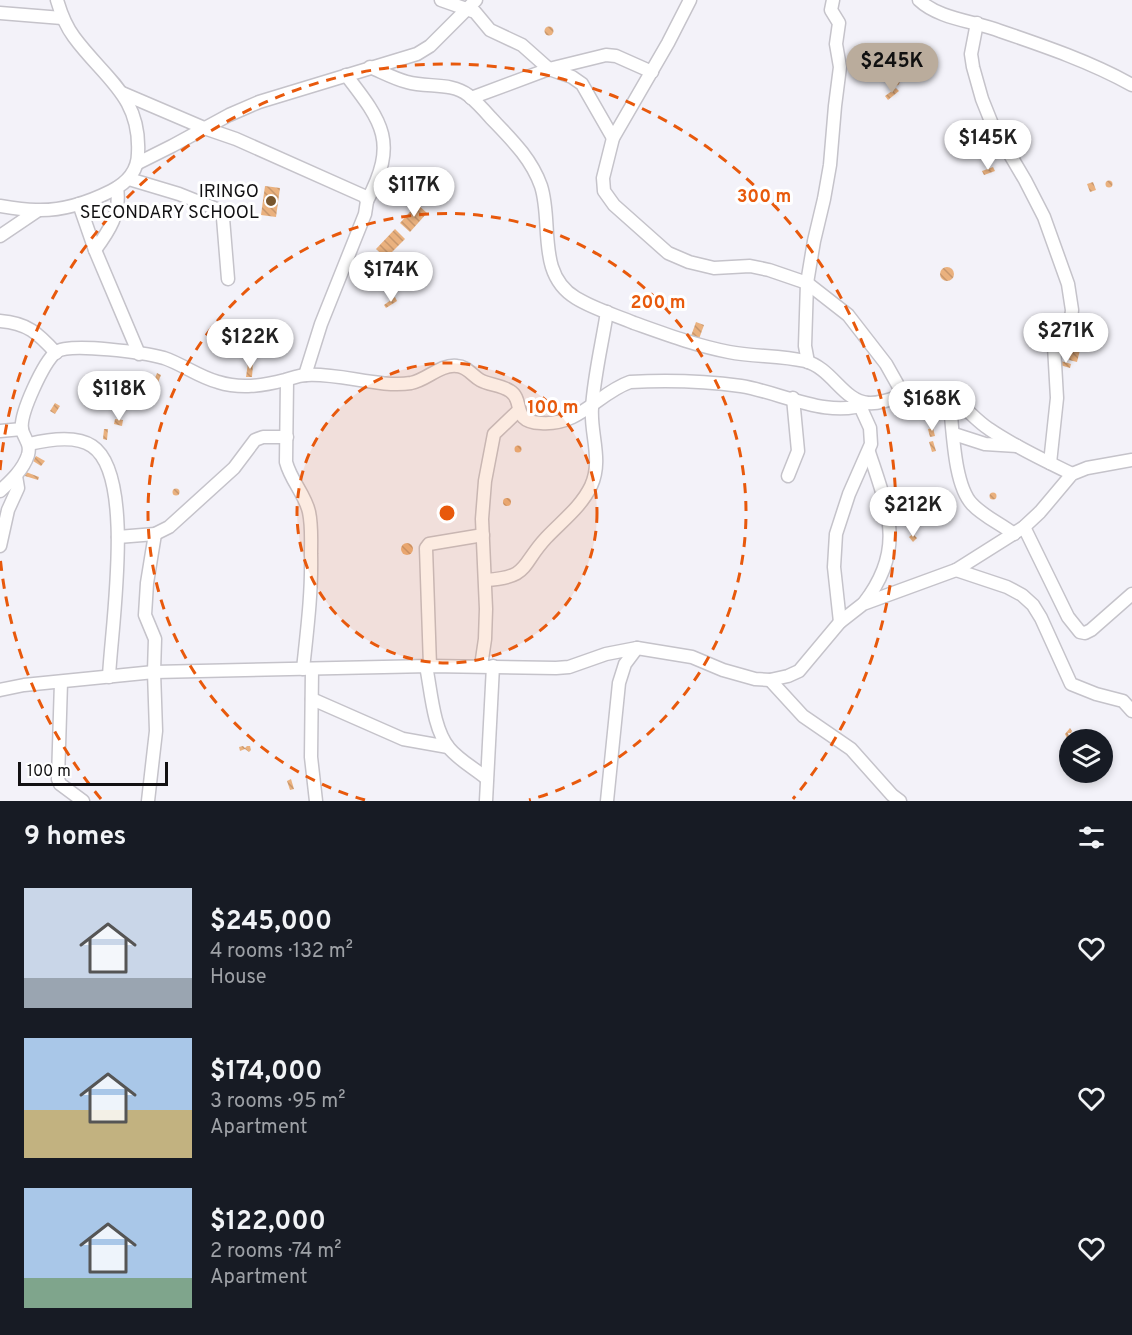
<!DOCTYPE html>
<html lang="en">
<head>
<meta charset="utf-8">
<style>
  :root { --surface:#171b24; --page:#20242c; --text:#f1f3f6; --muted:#9ea1a6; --accent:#baac9c }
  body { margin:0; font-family:Overpass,sans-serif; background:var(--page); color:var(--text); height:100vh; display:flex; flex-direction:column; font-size:22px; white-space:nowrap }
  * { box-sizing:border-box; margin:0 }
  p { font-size:20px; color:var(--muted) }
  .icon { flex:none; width:33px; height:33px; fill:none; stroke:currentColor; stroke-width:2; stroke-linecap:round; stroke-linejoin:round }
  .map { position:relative; height:801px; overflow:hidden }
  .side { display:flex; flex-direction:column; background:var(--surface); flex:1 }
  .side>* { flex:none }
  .fabs { position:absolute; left:1059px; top:729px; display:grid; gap:12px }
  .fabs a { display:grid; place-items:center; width:54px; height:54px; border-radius:50%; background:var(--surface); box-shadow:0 3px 9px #0003; font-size:30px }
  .scale { position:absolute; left:18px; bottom:15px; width:150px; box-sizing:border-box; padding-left:6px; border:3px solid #121113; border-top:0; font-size:16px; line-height:21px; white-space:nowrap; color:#121113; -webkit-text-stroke:4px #fff; paint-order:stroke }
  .price { position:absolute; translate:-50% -51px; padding:0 14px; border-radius:21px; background:#fff; color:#222; font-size:20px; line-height:39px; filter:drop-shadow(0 2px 3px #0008) }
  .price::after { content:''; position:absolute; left:50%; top:36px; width:18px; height:14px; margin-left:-9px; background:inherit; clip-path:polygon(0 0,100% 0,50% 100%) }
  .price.on { background:var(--accent); color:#111 }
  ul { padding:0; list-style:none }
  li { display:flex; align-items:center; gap:18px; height:150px; padding:0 24px }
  li span { display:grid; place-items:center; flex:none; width:168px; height:120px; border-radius:0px; color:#555 }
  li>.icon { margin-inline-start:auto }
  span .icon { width:72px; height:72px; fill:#fffc; stroke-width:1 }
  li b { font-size:26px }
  h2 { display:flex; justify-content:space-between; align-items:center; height:72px; padding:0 24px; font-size:26px }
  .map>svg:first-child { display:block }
  .building { fill:url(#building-back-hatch) }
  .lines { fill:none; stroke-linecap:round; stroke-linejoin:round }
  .minor-casing { stroke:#c5c3ca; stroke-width:15 }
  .minor { stroke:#fff; stroke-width:12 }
  .ring { fill:none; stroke:#e8590c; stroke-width:3; stroke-dasharray:10 8 }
  .poi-dot { fill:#77552d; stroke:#fff; stroke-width:2 }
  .labels { text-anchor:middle; stroke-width:6; stroke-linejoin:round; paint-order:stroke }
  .poi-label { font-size:18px; fill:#121113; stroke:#fff; text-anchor:end }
  .centre { fill:#e8590c; stroke:#fff; stroke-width:3 }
  .ring-label { font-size:18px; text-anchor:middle; font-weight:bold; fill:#e8590c; stroke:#fff; stroke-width:6; stroke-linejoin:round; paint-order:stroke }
</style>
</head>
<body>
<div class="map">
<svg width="1132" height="801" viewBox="0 0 1132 801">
  <defs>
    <pattern id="building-back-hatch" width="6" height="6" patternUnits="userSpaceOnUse" patternTransform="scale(1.5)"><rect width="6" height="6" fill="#eab17e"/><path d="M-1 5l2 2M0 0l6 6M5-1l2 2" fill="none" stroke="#c8976c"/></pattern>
  </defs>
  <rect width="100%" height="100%" fill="#f3f2f9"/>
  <g class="building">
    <circle cx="549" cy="31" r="4.5"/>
    <circle cx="896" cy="82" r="3.5"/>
    <polygon points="896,88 899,91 888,100 885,96"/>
    <polygon points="993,167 995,171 984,175 982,171"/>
    <circle cx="1109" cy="184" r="3.5"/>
    <polygon points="1093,182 1096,190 1090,192 1087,184"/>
    <polygon points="265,186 280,188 276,217 261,215"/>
    <polygon points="434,187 443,195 433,205 424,197"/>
    <polygon points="417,204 427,213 410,232 400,223"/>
    <polygon points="395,229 405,239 386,258 376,249"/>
    <polygon points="371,256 381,266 363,284 353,274"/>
    <circle cx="947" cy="274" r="7"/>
    <polygon points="395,297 397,301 386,308 384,305"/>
    <polygon points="696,322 704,325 699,339 691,336"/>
    <circle cx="1090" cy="335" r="4.5"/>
    <polygon points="1072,349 1080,350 1077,362 1069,360"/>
    <polygon points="1061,361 1071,364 1070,368 1060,365"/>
    <polygon points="248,363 253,364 252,377 246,377"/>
    <polygon points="157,373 161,375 157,385 153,383"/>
    <polygon points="55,403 60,406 55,414 50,411"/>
    <polygon points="115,419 123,420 122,426 114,424"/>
    <polygon points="933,428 935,436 930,437 928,429"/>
    <polygon points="104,429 108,429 107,440 103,439"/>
    <polygon points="933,441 936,451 932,452 929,442"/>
    <circle cx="518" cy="449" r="3.5"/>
    <polygon points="36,456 45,461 41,466 33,461"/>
    <polygon points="26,472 39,477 38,480 25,476"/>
    <circle cx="176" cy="492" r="3.5"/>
    <circle cx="993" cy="496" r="3.5"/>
    <circle cx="507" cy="502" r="4"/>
    <polygon points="913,534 917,538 913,542 909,537"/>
    <circle cx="407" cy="549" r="6"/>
    <polygon points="1070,728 1072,731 1071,733 1068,733 1069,737 1067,738 1065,734"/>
    <polygon points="243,746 245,748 247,746 250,746 251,750 249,752 245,749 240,751 239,747"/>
    <polygon points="291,779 294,789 290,790 287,781"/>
  </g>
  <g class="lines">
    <defs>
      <g id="minor">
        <polyline points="441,0 475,12 490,30 522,45 549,69 572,77 582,84 613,138"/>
        <polyline points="690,0 668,43 613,138 603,178 604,191 614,205 668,253 689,262 714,268 750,266 769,270 807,283 848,315 886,364 904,396"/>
        <path d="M 919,0 C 939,19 974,21 1000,31 C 1044,46 1091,62 1132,85"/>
        <polyline points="0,13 62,18"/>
        <polyline points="977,23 971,54 973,67 982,99 992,124 1025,180 1044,217 1068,284 1072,310 1071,319 1054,346 1057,398 1050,463"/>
        <path d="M 370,67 C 382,72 395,79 407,82 C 428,88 451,82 468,95 C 477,102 484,110 491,118 C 511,139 531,158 541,186 C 553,223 536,274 576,298 C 594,309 615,315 634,323 C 665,334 697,346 729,352 C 754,357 780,355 805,361 C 832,368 843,401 868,403 C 891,405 915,384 939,391 C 958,397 972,418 989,429 C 1015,447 1044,460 1072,474"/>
        <path d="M 346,75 C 383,123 398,142 367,201"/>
        <polyline points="122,93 204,128 236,139 364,196 367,201 365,214 321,324 305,375"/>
        <polyline points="471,98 549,69 606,55 616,56 652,72"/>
        <polyline points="138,163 172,146 229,115 259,102 417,54 430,46 476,0"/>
        <polyline points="129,179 179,194 219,210 223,218 228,279"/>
        <polyline points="79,204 95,250 139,354"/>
        <path d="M 0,206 C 12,208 24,210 36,210 C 61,211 89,202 111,191 C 127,183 138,171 138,153 C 141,96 104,78 74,37 C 65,25 61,14 57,0"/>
        <polyline points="0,236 37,211"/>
        <path d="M 95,250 C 109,231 121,213 117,188"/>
        <path d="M 0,321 C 27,323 38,333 56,353"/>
        <polyline points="808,362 805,346 807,283 814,241 824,199 830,165 835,106 840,67 836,44 839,23 831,10 833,0"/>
        <path d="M 287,380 L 286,462 C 291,481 305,494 309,512 C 312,526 311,540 311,554 C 312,593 307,631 303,669"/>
        <path d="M 949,397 C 953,425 953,484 972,504 C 983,516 1001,524 1014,534"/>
        <polyline points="0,431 22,429"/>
        <polyline points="954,434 985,444 1017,446"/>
        <path d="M 29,444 C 46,440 76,435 92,446 C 136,475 111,628 109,677"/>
        <polyline points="788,476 798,451 793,398"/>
        <path d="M 0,491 C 11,481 23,470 28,455 C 31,444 25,440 22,430 C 19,414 44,362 56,352 C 70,342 146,353 164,358 C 182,364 199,377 218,382 C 240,389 262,386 285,380 C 292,378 300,375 307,375 C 340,373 380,388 411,383 C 427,380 440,364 457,366 C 466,366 472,375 480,380 C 489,385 501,385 510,391 C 525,400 510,422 541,423 C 580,426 598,393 630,382 C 667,380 704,381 741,386 C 780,392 830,420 868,403"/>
        <polyline points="1024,527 1068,617 1080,632 1085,633 1091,630 1132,594"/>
        <polyline points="118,537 155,534 169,527 234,468 255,440 263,437 287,437"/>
        <polyline points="0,546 8,510 18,488 16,476"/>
        <polyline points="956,570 1007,587 1022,595 1033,605 1041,618 1071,684 1096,694 1123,701 1132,711"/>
        <path d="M 486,580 C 530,577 520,566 546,538 C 562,521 581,507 591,486 C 603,460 590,434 592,408 C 594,376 602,344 607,312"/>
        <path d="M 864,603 C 906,549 888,510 869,452"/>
        <polyline points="840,622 834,567 836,534 849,494 871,444 870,428 860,406"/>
        <path d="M 426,666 C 431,690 433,729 449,748 C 459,760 474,768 486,778"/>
        <polyline points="430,666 426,548 429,544 483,535"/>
        <polyline points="481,666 485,639 486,609 482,519 485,481 494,434 518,411"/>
        <polyline points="312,669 311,757 316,801"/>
        <polyline points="770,680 803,716 851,749 892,795 900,801"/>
        <polyline points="61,682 58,779 60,784 83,801"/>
        <polyline points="0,690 24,685 154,672 430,666 556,668 569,667 606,654 637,648 692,657 723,670 755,679 770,680 788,676 799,671 840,622 863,604 956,570 1024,527 1040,512 1072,474 1087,468 1132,460"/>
        <polyline points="312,699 403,739 448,747"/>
        <polyline points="148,801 156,731 154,672 155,639 145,615 147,583 155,534"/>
        <polyline points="486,801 493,666"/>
        <polyline points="607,801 619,683 625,664 637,648"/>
      </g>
    </defs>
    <use href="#minor" class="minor-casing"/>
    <use href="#minor" class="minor"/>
  </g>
  <circle cx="447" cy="513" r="150" fill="#e8590c" fill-opacity=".12"/>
  <g class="ring">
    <circle cx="447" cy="513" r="150"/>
    <path d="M365 800A299 299 0 1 1 529 800"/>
    <path d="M101 799A449 449 0 0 1 0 556M0 470A449 449 0 1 1 793 799"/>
  </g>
  <circle class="poi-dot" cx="271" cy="201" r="6"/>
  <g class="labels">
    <g class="poi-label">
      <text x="259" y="197">IRINGO<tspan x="259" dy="21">SECONDARY SCHOOL</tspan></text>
    </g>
  </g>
  <circle cx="447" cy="513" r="9" class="centre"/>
  <g class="ring-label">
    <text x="764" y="202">300 m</text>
    <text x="658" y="308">200 m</text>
    <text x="553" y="413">100 m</text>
  </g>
</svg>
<div class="fabs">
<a><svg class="icon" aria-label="layers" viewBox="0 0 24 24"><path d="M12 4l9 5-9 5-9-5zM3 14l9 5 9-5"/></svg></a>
</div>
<div class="scale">100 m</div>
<b class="price on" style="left:892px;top:94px">$245K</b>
<b class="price" style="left:988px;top:171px">$145K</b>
<b class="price" style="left:414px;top:218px">$117K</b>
<b class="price" style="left:391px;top:303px">$174K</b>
<b class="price" style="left:1066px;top:364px">$271K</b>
<b class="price" style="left:250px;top:370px">$122K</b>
<b class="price" style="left:119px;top:422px">$118K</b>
<b class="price" style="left:932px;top:432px">$168K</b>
<b class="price" style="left:913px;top:538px">$212K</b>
</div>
<section class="side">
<h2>9 homes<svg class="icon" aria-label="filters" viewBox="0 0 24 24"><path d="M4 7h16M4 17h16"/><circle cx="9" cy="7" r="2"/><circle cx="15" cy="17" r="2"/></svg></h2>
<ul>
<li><span style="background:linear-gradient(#c9d6e8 75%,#9aa5b1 0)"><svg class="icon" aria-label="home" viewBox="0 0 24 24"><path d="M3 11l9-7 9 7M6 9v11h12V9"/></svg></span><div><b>$245,000</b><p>4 rooms · 132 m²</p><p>House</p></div><svg class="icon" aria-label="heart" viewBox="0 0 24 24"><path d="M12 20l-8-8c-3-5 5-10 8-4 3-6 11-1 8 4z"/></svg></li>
<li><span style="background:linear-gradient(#a9c7e8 60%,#c2b280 0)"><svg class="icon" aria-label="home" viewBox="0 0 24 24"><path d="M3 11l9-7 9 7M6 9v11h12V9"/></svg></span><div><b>$174,000</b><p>3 rooms · 95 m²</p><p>Apartment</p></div><svg class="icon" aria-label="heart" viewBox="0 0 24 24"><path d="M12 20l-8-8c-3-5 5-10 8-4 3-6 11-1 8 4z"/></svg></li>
<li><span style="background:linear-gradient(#a9c7e8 75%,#7fa58c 0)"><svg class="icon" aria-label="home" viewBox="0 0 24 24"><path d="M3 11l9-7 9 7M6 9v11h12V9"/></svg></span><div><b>$122,000</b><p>2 rooms · 74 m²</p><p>Apartment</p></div><svg class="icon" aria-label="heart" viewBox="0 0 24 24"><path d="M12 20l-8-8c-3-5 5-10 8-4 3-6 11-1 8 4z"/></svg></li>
</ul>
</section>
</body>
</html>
